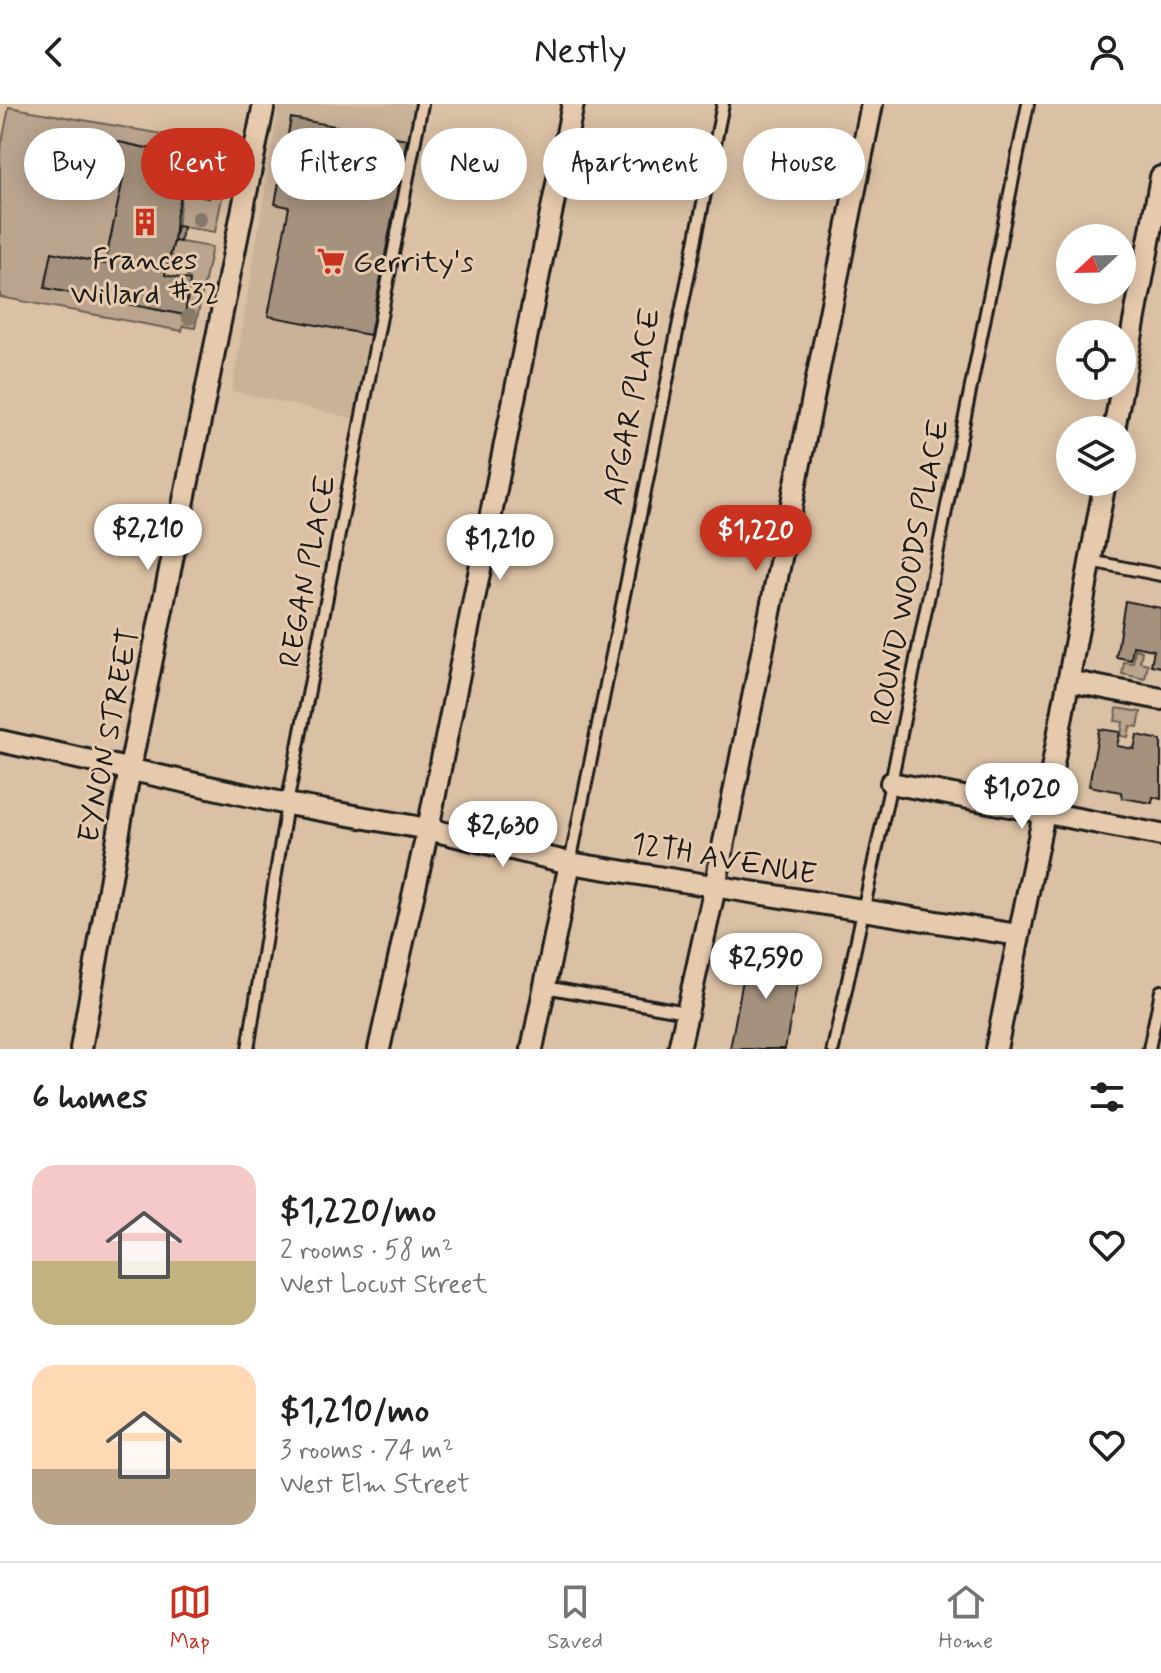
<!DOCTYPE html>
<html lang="en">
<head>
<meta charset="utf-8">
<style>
  :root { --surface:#fff; --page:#f2f2f2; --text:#222; --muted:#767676; --line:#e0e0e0; --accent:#c8321e }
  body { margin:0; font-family:Mynerve,sans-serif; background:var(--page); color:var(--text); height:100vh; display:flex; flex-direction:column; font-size:30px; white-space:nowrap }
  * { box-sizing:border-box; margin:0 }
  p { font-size:26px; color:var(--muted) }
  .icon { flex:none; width:44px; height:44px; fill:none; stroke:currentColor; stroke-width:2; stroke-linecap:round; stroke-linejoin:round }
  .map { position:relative; height:945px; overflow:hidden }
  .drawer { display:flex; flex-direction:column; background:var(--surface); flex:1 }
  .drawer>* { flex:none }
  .top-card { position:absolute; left:24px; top:24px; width:1114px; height:72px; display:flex; gap:16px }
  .needle { width:52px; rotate:248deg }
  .buttons { position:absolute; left:1056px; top:120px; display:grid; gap:16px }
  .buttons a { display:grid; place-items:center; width:80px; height:80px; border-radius:50%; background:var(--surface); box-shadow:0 4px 20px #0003; font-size:40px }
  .price { position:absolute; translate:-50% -68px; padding:0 18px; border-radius:28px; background:#fff; color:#222; font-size:26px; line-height:52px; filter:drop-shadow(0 2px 4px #0008) }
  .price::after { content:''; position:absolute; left:50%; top:48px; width:24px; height:18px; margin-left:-12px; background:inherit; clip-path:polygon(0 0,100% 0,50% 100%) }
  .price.active { background:var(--accent); color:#fff }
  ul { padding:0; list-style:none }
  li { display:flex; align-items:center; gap:24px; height:200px; padding:0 32px }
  li span { display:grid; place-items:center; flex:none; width:224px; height:160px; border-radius:24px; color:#555 }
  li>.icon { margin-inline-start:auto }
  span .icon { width:96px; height:96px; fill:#fffc; stroke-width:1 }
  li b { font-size:34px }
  h2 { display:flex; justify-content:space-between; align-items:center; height:96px; padding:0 32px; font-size:34px }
  .chip { padding:0 28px; border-radius:36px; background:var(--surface); box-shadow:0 4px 20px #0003; font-size:28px; line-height:72px }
  .chip.active { background:var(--accent); color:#fff }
  header { display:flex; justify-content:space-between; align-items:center; height:104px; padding:0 32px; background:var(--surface); font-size:36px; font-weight:600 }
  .tab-bar { display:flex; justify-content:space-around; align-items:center; height:112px; border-top:2px solid var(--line); background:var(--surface); font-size:22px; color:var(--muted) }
  .tab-bar a { display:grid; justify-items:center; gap:4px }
  .tab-bar .active { color:var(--accent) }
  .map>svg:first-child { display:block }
  .built { fill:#cab299 }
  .green { fill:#baa48e; stroke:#6b6055; stroke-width:2 }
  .building { fill:#a5927e; stroke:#1c1c1c; stroke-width:2 }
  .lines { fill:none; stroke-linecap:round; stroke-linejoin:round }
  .lane-casing { stroke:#1c1c1c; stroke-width:16 }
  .street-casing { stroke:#1c1c1c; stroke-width:26 }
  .lane { stroke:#e6caad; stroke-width:10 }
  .street { stroke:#e6caad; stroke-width:20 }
  .tree { fill:#887869 }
  .labels { text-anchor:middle; stroke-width:6; stroke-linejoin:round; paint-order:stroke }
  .poi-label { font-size:30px; fill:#1c1c1c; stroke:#e6caad }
  .street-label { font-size:30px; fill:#1c1c1c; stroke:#e6caad }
</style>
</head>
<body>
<header><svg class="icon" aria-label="back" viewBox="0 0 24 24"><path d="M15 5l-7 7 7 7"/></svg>Nestly<svg class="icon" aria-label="person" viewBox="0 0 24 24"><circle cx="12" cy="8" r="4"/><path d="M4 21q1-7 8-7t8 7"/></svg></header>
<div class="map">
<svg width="1161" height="945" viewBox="0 0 1161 945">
  <rect width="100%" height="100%" fill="#dac0a4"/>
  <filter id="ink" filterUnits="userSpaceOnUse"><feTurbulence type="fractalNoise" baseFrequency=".0125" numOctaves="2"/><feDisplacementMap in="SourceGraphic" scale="16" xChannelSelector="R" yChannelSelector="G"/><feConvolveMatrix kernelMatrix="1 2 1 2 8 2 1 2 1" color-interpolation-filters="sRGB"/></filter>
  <g filter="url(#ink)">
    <polygon class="built" points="279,0 414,0 356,315 232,287"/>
    <g class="green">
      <polygon points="9,3 219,40 218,52 231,50 215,128 177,122 182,88 209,94 216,59 78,29 70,65 123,75 105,160 52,149 45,184 185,211 190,176 171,150 174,137 212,143 195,224 183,222 182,227 0,193 0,48"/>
      <polygon points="1135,545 1142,547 1140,558 1148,560 1145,575 1122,570 1124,558 1133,559"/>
      <polygon points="1117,604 1141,608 1138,623 1130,622 1128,633 1121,632 1123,618 1115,617"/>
    </g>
    <g class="building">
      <polygon points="291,14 407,35 370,231 268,212 289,103 275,100"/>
      <polygon points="77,29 216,59 209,94 182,88 176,113 174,137 165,171 190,176 185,211 45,184 52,148 105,160 123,75 69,65"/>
      <polygon points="177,122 183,123 180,138 174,137"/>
      <polygon points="1125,497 1161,504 1161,563 1151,561 1154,546 1133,542 1131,556 1116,553"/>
      <polygon points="1099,625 1120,628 1117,642 1134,645 1137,631 1161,636 1161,695 1153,693 1152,699 1122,694 1121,688 1089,682"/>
      <polygon points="749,844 802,854 785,945 730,945"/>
    </g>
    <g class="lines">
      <defs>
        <g id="lane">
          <polyline points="1090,457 1161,471"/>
          <polyline points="570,759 723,0"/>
          <polyline points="545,883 686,908"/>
          <polyline points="248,945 287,700 422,0"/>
          <polyline points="833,945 891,679 1028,0"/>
          <polyline points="1149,945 1161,887"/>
        </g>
        <g id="street">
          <polyline points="1114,326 1161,73"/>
          <polyline points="1069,577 1161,595"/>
          <polyline points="0,637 287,700 428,725 570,759 1018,831"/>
          <polyline points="891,679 1161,731"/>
          <polyline points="81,945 130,664 264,0"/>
          <polyline points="379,945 428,725 573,0"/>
          <polyline points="532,945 570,759"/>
          <polyline points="679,945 715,783 872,0"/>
          <polyline points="996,945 1044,709 1105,378"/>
        </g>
      </defs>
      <use href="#lane" class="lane-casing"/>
      <use href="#street" class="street-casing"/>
      <use href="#lane" class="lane"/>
      <use href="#street" class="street"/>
    </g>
    <g class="tree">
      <circle cx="224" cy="57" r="8"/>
      <circle cx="199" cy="115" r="8"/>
      <circle cx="189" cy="213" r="8"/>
    </g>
  </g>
  <defs>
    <symbol id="building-bare" viewBox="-9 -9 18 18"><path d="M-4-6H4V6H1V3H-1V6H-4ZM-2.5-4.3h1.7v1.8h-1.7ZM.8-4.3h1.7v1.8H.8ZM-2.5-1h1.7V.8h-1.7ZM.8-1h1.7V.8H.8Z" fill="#c8321e" stroke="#e6caad" stroke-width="2.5" paint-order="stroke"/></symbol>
    <symbol id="supermarket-bare" viewBox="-9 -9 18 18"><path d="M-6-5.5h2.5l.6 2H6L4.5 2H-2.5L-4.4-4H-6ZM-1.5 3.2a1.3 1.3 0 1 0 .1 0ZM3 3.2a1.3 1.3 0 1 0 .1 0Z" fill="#c8321e" stroke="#e6caad" stroke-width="2.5" paint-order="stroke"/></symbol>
  </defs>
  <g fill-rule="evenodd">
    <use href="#building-bare" x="125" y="98" width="40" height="40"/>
    <use href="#supermarket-bare" x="311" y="137" width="40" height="40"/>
  </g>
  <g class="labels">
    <g class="poi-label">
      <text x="145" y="165">Frances<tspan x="145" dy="34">Willard #32</tspan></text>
      <text x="353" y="167" text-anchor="start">Gerrity's</text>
    </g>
    <g class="street-label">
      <text transform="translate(631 302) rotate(-79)" y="10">APGAR PLACE</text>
      <text transform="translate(307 467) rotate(-79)" y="10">REGAN PLACE</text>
      <text transform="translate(909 468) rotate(-79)" y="10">ROUND WOODS PLACE</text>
      <text transform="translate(108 631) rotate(-79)" y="10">EYNON STREET</text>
      <text transform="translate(724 754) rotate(10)" y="10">12TH AVENUE</text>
    </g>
  </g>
</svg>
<div class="buttons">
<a><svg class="needle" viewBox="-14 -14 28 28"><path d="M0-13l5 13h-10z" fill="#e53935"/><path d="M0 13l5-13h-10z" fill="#767676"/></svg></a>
<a><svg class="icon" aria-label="locate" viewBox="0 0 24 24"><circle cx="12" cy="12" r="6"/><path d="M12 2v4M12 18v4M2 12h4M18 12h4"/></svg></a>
<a><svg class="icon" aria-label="layers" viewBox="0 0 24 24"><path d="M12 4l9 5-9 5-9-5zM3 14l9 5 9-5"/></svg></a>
</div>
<b class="price" style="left:148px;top:468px">$2,210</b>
<b class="price active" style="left:756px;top:469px">$1,220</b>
<b class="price" style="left:500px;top:478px">$1,210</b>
<b class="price" style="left:1022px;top:727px">$1,020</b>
<b class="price" style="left:503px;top:765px">$2,630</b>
<b class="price" style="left:766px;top:897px">$2,590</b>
<div class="top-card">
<a class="chip">Buy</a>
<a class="chip active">Rent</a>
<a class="chip">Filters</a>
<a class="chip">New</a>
<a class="chip">Apartment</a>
<a class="chip">House</a>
</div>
</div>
<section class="drawer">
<h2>6 homes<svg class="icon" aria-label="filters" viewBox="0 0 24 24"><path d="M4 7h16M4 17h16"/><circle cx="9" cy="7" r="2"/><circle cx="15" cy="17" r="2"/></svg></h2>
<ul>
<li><span style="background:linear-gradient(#f6c9c9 60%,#c2b280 0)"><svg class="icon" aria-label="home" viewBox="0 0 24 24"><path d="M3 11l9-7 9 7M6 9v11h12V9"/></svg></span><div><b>$1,220/mo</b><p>2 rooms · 58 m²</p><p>West Locust Street</p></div><svg class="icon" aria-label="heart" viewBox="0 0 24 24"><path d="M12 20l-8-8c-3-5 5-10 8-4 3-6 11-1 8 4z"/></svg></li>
<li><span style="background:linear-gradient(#ffd9b3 65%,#b9a48a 0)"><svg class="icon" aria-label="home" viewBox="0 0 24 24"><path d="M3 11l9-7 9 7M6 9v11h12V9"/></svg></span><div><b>$1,210/mo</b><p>3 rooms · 74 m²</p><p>West Elm Street</p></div><svg class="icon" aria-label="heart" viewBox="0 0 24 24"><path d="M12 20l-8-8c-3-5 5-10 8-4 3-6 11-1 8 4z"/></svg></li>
</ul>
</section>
<nav class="tab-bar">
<a class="active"><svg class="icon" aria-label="map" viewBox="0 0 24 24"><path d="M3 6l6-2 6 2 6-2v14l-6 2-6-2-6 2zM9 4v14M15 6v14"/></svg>Map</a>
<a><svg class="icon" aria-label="saved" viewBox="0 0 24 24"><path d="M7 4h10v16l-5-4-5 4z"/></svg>Saved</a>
<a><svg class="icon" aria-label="home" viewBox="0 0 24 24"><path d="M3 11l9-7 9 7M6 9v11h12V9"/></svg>Home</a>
</nav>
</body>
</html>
